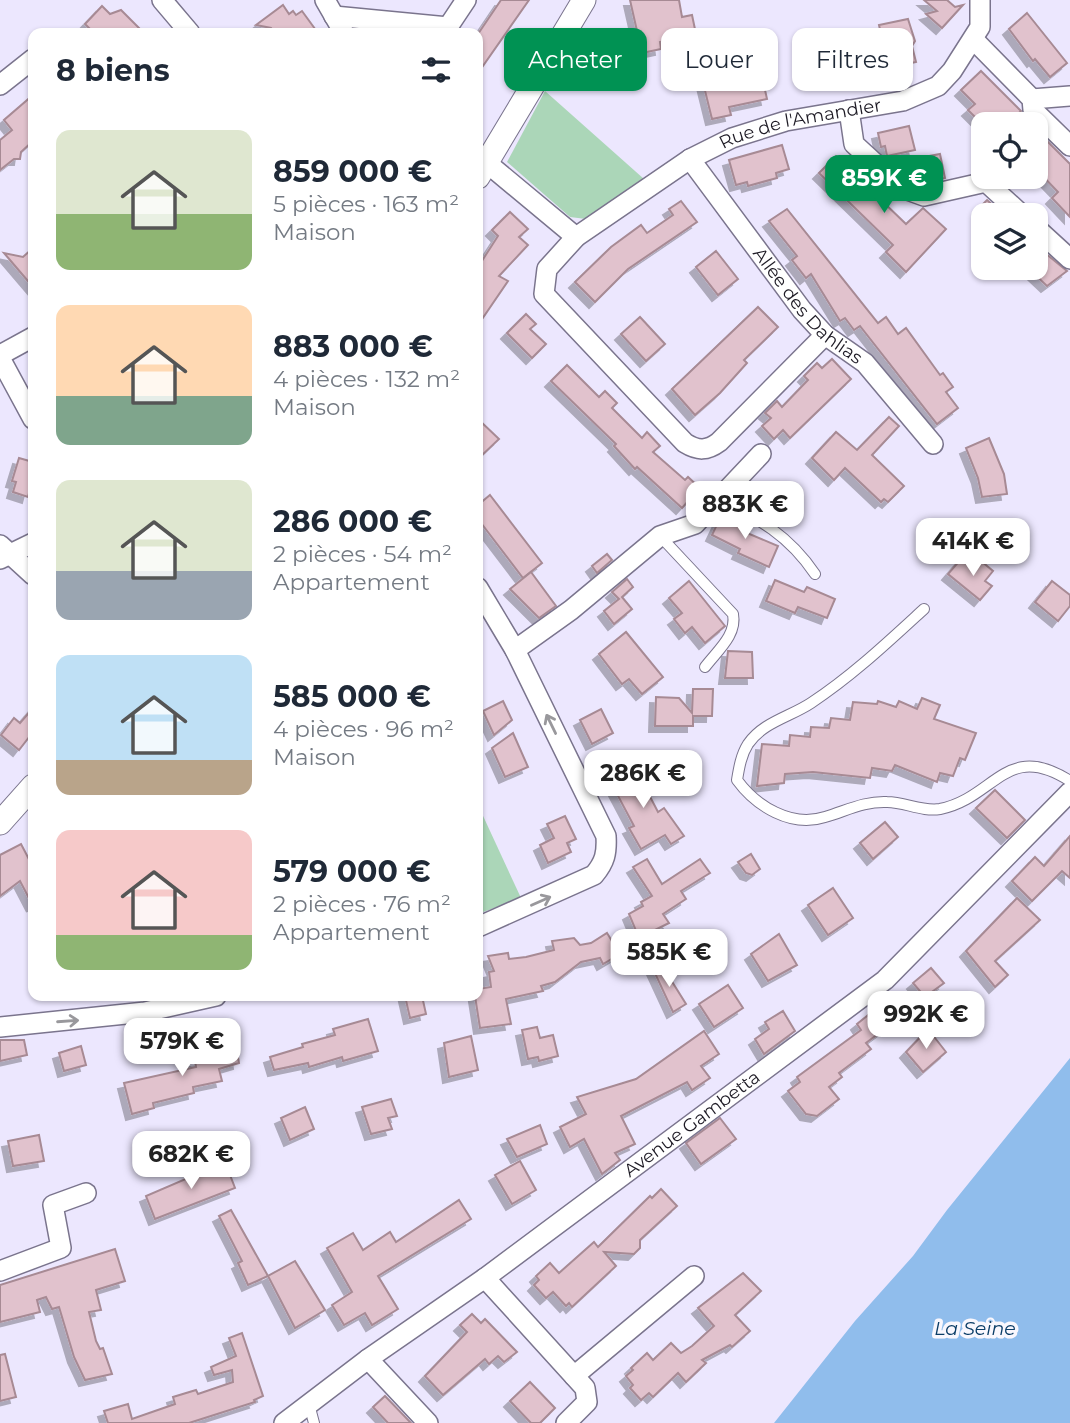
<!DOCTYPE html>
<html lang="fr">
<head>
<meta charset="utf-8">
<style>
  :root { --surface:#fff; --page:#f6f6f7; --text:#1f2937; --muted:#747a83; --accent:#009253 }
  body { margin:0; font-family:Montserrat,sans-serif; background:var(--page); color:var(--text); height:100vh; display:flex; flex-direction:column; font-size:26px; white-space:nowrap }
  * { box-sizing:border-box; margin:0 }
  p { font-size:23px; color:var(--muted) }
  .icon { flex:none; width:38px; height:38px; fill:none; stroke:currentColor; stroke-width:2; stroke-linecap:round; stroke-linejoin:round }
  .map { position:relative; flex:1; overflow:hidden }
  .side { position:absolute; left:28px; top:28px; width:455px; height:973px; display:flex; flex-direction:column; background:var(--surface); border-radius:14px; box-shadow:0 2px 5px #0004 }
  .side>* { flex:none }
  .guide { position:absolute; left:504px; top:28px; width:460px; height:63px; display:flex; gap:14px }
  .buttons { position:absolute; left:971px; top:112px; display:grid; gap:14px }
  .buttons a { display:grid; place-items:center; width:77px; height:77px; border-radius:14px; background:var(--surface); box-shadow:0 2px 5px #0004; font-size:35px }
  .price { position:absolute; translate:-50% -60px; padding:0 16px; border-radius:14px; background:#fff; color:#222; font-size:23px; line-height:46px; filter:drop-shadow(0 2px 4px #0008) }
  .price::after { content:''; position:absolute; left:50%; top:42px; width:21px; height:16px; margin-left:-10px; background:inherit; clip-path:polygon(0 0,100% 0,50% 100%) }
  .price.selected { background:var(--accent); color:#fff }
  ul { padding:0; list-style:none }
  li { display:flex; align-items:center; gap:21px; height:175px; padding:0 28px }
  li span { display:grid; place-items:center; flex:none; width:196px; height:140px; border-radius:14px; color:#555 }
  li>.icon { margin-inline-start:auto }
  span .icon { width:84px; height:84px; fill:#fffc; stroke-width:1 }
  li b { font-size:30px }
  h2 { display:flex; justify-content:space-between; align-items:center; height:84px; padding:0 28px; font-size:30px }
  .tag { padding:0 24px; border-radius:14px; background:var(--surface); box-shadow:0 2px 5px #0004; font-size:24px; line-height:63px }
  .tag.selected { background:var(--accent); color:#fff }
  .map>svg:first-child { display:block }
  .green { fill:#abd6b8 }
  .water { fill:#90bdec }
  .building { fill:#e1c2cd; stroke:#a78a94; stroke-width:2; filter:url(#shadow) }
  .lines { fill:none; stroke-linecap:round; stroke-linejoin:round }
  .service-casing { stroke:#7a748d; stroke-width:12 }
  .minor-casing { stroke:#7a748d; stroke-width:22 }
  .tertiary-casing { stroke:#7a748d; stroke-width:25 }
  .service { stroke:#fff; stroke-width:10 }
  .minor { stroke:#fff; stroke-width:19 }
  .tertiary { stroke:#fff; stroke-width:23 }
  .oneway { stroke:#99989c }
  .labels { text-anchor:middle; stroke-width:7; stroke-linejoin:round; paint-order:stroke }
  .street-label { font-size:18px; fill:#1d1a24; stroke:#f9f7fd }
  .water-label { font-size:19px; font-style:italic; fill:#0b3d67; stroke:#f9f7fd }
</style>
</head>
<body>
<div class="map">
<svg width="1070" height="1423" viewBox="0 0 1070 1423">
  <defs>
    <filter id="shadow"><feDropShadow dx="-6" dy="6" stdDeviation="0" flood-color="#0004"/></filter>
  </defs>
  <rect width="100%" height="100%" fill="#ece7fe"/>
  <g class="green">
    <polygon points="545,91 644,179 586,219 570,217 507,162"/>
    <polygon points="478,805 521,898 478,914"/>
  </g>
  <polygon class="water" points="1070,1058 1070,1423 774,1423 855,1321 913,1256 947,1210"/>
  <g class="building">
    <polygon points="501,0 529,0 478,73 478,34"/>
    <polygon points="630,0 679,0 682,17 692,15 696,34 660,42 661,49 642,53"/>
    <polygon points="924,0 947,0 955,7 963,5 942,28 926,14 937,11"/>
    <polygon points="283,5 289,14 293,11 296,15 302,11 318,33 275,33 271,28 256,25"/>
    <polygon points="102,6 110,14 121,10 144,33 94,33 85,24"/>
    <polygon points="1027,13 1067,63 1050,77 1035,59 1033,61 1009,29"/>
    <polygon points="908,19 915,41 912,46 916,62 897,66 893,50 885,52 879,25"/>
    <polygon points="741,36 751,83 763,81 767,99 729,107 731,115 712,119 694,46"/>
    <polygon points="981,71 1021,111 1019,113 1030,124 982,124 968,110 975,104 961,90"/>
    <polygon points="33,95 33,141 21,152 20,159 14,159 0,170 0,140 12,130 4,120"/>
    <polygon points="909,126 915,150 887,156 885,146 881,147 878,133"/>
    <polygon points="1036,130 1070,164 1070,217 1052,198 1058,192 1036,169"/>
    <polygon points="782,145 789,169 776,173 777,178 748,186 747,182 736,185 729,160"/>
    <polygon points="940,154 945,178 923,183 917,180 915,173 911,174 908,160"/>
    <polygon points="836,156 844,163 846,161 883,196 880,199 906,224 923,208 946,229 906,272 886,252 893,245 819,173"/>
    <polygon points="987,200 1004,215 988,215 979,208"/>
    <polygon points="681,201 697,222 628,269 595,302 575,282 611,247 641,225 647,233 673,215 669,209"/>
    <polygon points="787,209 878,323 886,317 898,334 906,328 940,375 943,373 953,387 946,392 958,408 937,424 860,326 854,330 845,318 840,321 811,274 806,278 792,260 797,256 769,221"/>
    <polygon points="510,212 528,229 519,237 528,245 499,276 508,281 478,325 478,267 498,236 492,230"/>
    <polygon points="33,248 33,287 4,253 23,257"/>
    <polygon points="716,251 738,279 718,295 696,267"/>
    <polygon points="1045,253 1067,271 1047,286 1029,269 1036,268 1036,262"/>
    <polygon points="758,307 778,327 744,360 747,363 720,393 695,415 672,389"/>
    <polygon points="526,314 536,324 530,329 546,344 532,358 507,333"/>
    <polygon points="640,317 665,344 646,361 621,334"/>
    <polygon points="832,359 851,379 790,438 783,430 774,439 762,426 771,418 765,413 777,401 782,407 808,380 804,376 817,363 822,368"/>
    <polygon points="567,365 599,397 605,391 617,403 612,408 642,438 647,432 660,446 653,452 685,480 688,477 700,488 682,508 637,467 635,469 614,446 616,444 551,381"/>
    <polygon points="889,417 899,426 872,455 904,486 888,502 884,499 881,502 845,468 834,480 812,458 836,432 857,450"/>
    <polygon points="478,419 499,439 478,459"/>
    <polygon points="989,438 1004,474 1007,494 982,497 978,478 966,448"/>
    <polygon points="19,458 33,462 33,478 28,497 13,492 16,482 12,481"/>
    <polygon points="490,495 542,563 523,578 478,519 478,505"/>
    <polygon points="721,516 749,528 747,533 778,546 769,567 738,553 740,549 712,535"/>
    <polygon points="607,554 612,560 597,573 592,566"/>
    <polygon points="961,559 974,570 981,561 993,571 985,581 992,586 980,600 948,574"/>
    <polygon points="531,572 556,606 539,618 510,589"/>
    <polygon points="627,579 633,587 622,597 632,609 614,624 604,611 619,599 612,592"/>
    <polygon points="775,580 804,592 807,587 835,599 827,618 798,607 795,613 766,601"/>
    <polygon points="689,581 725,626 705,643 692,627 685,633 674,619 682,613 669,598"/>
    <polygon points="1052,581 1070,595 1070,606 1058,621 1035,602"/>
    <polygon points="626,632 663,677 642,694 629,679 622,684 599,654"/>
    <polygon points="728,651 752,652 753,678 725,678"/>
    <polygon points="693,689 713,689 712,716 693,716 693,726 655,726 656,697 679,698 692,713"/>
    <polygon points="922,698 940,705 934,719 976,733 965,760 960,758 953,776 940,773 937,782 895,765 892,771 872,768 870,778 813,772 785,774 784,783 757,786 762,744 789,746 790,735 810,737 811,727 829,728 831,718 850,720 853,702 877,704 878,701 896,707 899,701 917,709"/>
    <polygon points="503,701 512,720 494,735 483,711"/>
    <polygon points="33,708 33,732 19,750 1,735 14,718 20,723"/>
    <polygon points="601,709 613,733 592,744 580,720"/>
    <polygon points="513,733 528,767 505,777 492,748"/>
    <polygon points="633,764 658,812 664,808 684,836 671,844 665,835 641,849 629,828 634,826 608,777"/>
    <polygon points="995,790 1025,820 1007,838 976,808"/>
    <polygon points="565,816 576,839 567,843 571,852 548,863 540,845 554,838 547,824"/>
    <polygon points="885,822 898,837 873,859 860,843"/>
    <polygon points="1070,836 1070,878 1062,871 1032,901 1012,881 1035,857 1044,866"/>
    <polygon points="21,844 33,867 33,906 20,881 0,896 0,855"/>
    <polygon points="751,854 760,869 752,875 746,873 738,862"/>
    <polygon points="647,859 662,884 700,859 710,873 681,891 686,899 663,914 669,923 639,938 629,914 643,906 641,902 652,896 633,867"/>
    <polygon points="833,888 853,918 828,935 808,905"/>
    <polygon points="1017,898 1040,920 995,961 1008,975 995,987 966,951"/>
    <polygon points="607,933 620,954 603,964 600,958 581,962 555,982 541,986 543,991 506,999 511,1024 480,1028 475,996 478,996 478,989 491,987 489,972 494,971 488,956 508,953 509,959 526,957 554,950 552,941 574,938 580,945 591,943"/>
    <polygon points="779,934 797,965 768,981 751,954"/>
    <polygon points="661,964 686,1004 673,1012 653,969"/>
    <polygon points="931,968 944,983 925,997 913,983"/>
    <polygon points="728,985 743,1008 714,1027 699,1004"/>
    <polygon points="405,996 422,996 426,1014 410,1018"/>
    <polygon points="783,1011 795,1031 764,1054 755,1039 769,1029 765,1022"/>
    <polygon points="872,1012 886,1028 866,1043 871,1049 839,1073 842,1077 829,1087 839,1099 817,1116 806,1114 788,1091 800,1082 797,1077 861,1030 857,1024"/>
    <polygon points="368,1019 378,1051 343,1061 342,1057 309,1067 308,1063 274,1070 270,1057 303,1047 302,1044 335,1035 333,1029"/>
    <polygon points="537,1027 540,1038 553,1035 558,1056 539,1061 538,1057 528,1059 522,1030"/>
    <polygon points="928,1029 946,1052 923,1072 906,1052"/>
    <polygon points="704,1031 719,1054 701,1066 710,1078 692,1090 687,1082 621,1116 635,1144 615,1153 620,1160 602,1174 584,1139 570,1147 560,1127 586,1114 577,1097 636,1079"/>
    <polygon points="234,1032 239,1063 219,1069 222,1081 193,1087 194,1093 153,1103 154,1108 132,1114 124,1083 196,1067 195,1061 217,1058 218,1063 214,1037"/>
    <polygon points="471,1036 478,1070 449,1077 444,1043"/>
    <polygon points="0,1040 24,1040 27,1055 0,1061"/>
    <polygon points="81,1046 86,1065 64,1071 59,1053"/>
    <polygon points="391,1099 397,1116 388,1118 392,1129 371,1134 362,1107"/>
    <polygon points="305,1107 314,1129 290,1140 281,1118"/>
    <polygon points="720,1118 736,1139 701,1164 686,1143"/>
    <polygon points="540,1125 547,1144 517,1157 507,1139"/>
    <polygon points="39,1135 44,1161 13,1166 8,1141"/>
    <polygon points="520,1161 536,1190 512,1204 495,1175"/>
    <polygon points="225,1162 235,1188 155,1219 146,1196"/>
    <polygon points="661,1189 677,1206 640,1240 640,1248 634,1254 604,1252 616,1266 572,1307 569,1303 566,1306 553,1292 546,1298 534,1285 539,1280 536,1276 550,1263 559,1273 594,1242 598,1247 650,1196 652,1198"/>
    <polygon points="459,1200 471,1219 378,1276 398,1309 372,1325 365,1313 344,1325 332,1305 352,1292 327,1248 353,1233 363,1250 390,1232 396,1242"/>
    <polygon points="231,1210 268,1276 248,1285 238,1263 242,1261 219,1216"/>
    <polygon points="115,1249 125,1281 96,1290 101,1310 89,1312 96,1341 100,1349 103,1348 112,1374 85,1380 74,1357 59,1307 52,1309 46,1297 37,1300 40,1312 0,1322 0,1285"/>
    <polygon points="295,1261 325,1310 295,1328 268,1276"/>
    <polygon points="743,1273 761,1291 735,1315 750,1331 732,1347 730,1345 702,1360 706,1363 686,1382 678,1373 653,1397 649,1393 641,1400 630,1388 633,1385 626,1376 633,1370 631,1368 647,1353 653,1360 671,1343 681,1353 692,1346 714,1326 698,1308"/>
    <polygon points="472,1314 481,1323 485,1319 517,1352 504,1362 498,1356 489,1364 485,1359 443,1395 425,1376 467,1332 460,1325"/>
    <polygon points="242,1333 263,1396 254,1400 255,1402 189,1423 108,1423 104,1411 128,1404 132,1419 175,1404 173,1397 196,1390 198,1394 233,1382 232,1370 214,1375 211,1367 236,1356 229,1338"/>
    <polygon points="5,1354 16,1397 0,1401 0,1355"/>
    <polygon points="530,1382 555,1408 540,1423 531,1423 510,1401"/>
    <polygon points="385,1396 411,1423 388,1423 373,1407"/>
  </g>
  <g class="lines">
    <defs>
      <g id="service">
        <path d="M 717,501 C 758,516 790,537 815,574"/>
        <path d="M 660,536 L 733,614 C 737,635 718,650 705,667"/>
        <path d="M 924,609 C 888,642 852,676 811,703 C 790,717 763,722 748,744 C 741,755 739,768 737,780 C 756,806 791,828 825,817 C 846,811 864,801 887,802 C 905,802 922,812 940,809 C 995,798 1006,740 1070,781"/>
        <polyline points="309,1404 314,1423"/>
      </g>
      <g id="minor">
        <polyline points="162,0 190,33"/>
        <polyline points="325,0 344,33"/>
        <polyline points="334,16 448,27"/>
        <polyline points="444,33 466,0"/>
        <polyline points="974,40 1032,99 1033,110 1070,146"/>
        <polyline points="0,85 33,59"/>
        <polyline points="1032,99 1070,96"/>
        <polyline points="849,110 854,144 902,188 924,196 986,182 1022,215"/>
        <path id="s1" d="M 690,159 L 802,310 L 825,335 L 865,363 L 933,444"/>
        <polyline points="487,163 576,237"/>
        <polyline points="1036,228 1070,259"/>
        <path id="s2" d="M 825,335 L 719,442 C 707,451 698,451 685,443 L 544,294 L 547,269 L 576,237 L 690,159 L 732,138 L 786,121 L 903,101 L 938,86 L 952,71 L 980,27 L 980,0"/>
        <polyline points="0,355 33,337"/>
        <polyline points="0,358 33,419"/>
        <polyline points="0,545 33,575"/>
        <polyline points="0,559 33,543"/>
        <path d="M 478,588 L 515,650 L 606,836 C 607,853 605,862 594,875 L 478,927"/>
        <polyline points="515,650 571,610 660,536 695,524 761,454"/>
        <polyline points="0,1027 145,1012 216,996"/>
        <polyline points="0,1271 61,1248 53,1205 86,1193"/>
        <polyline points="485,1278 585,1388 587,1402 566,1423"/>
        <polyline points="368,1359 428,1423"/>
        <polyline points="574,1376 694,1276"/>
        <path id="s3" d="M 284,1423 L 368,1359 L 485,1278 L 885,980 L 1070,792"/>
      </g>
      <g id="tertiary">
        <polyline points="478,177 584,0"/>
        <polyline points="0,823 33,786"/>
      </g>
    </defs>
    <use href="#service" class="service-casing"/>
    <use href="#minor" class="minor-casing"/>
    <use href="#tertiary" class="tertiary-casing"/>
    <use href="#service" class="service"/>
    <use href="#minor" class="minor"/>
    <use href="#tertiary" class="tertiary"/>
  </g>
  <defs><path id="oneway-shaft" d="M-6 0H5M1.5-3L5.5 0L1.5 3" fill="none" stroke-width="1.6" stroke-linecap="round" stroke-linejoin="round" transform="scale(1.75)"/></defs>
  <g class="oneway">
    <use href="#oneway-shaft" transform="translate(551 724) rotate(-116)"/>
    <use href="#oneway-shaft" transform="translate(541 901) rotate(-24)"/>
    <use href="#oneway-shaft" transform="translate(68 1021) rotate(-4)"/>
  </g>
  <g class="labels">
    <g class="street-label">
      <text dy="6" stroke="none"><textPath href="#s2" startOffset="716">Rue de l'Amandier</textPath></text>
      <text dy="6" stroke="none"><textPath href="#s1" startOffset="189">Allée des Dahlias</textPath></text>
      <text dy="6" stroke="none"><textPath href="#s3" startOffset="506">Avenue Gambetta</textPath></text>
    </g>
    <g class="water-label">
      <text x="975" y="1335">La Seine</text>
    </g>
  </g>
</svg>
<div class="buttons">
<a><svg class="icon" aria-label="locate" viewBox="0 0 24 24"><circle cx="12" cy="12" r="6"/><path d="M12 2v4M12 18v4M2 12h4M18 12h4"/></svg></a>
<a><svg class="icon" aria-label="layers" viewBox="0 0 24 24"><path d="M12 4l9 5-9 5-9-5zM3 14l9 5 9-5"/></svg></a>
</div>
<b class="price selected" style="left:884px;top:215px">859K €</b>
<b class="price" style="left:745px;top:541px">883K €</b>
<b class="price" style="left:973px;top:578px">414K €</b>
<b class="price" style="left:643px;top:810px">286K €</b>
<b class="price" style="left:669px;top:989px">585K €</b>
<b class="price" style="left:926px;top:1051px">992K €</b>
<b class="price" style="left:182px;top:1078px">579K €</b>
<b class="price" style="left:191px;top:1191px">682K €</b>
<div class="guide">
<a class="tag selected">Acheter</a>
<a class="tag">Louer</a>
<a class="tag">Filtres</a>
</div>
<section class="side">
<h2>8 biens<svg class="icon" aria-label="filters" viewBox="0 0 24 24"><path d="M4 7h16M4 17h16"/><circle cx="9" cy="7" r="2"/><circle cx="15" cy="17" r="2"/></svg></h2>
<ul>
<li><span style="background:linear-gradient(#dfe7d0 60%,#8fb573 0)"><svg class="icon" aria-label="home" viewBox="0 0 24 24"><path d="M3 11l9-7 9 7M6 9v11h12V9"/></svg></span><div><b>859 000 €</b><p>5 pièces · 163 m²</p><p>Maison</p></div></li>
<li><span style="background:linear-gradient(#ffd9b3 65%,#7fa58c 0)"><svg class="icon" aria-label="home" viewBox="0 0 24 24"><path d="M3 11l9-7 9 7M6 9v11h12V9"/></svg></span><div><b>883 000 €</b><p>4 pièces · 132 m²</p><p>Maison</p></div></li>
<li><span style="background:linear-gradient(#dfe7d0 65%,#9aa5b1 0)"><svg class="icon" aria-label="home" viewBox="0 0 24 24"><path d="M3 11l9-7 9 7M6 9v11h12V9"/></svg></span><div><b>286 000 €</b><p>2 pièces · 54 m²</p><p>Appartement</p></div></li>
<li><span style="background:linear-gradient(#bfe0f5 75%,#b9a48a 0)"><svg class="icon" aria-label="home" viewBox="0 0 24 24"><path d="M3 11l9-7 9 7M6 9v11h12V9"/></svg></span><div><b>585 000 €</b><p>4 pièces · 96 m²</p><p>Maison</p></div></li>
<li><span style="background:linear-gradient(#f6c9c9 75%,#8fb573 0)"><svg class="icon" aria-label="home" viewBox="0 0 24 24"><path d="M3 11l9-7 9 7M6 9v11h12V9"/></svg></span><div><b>579 000 €</b><p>2 pièces · 76 m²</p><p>Appartement</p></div></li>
</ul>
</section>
</div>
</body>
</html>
